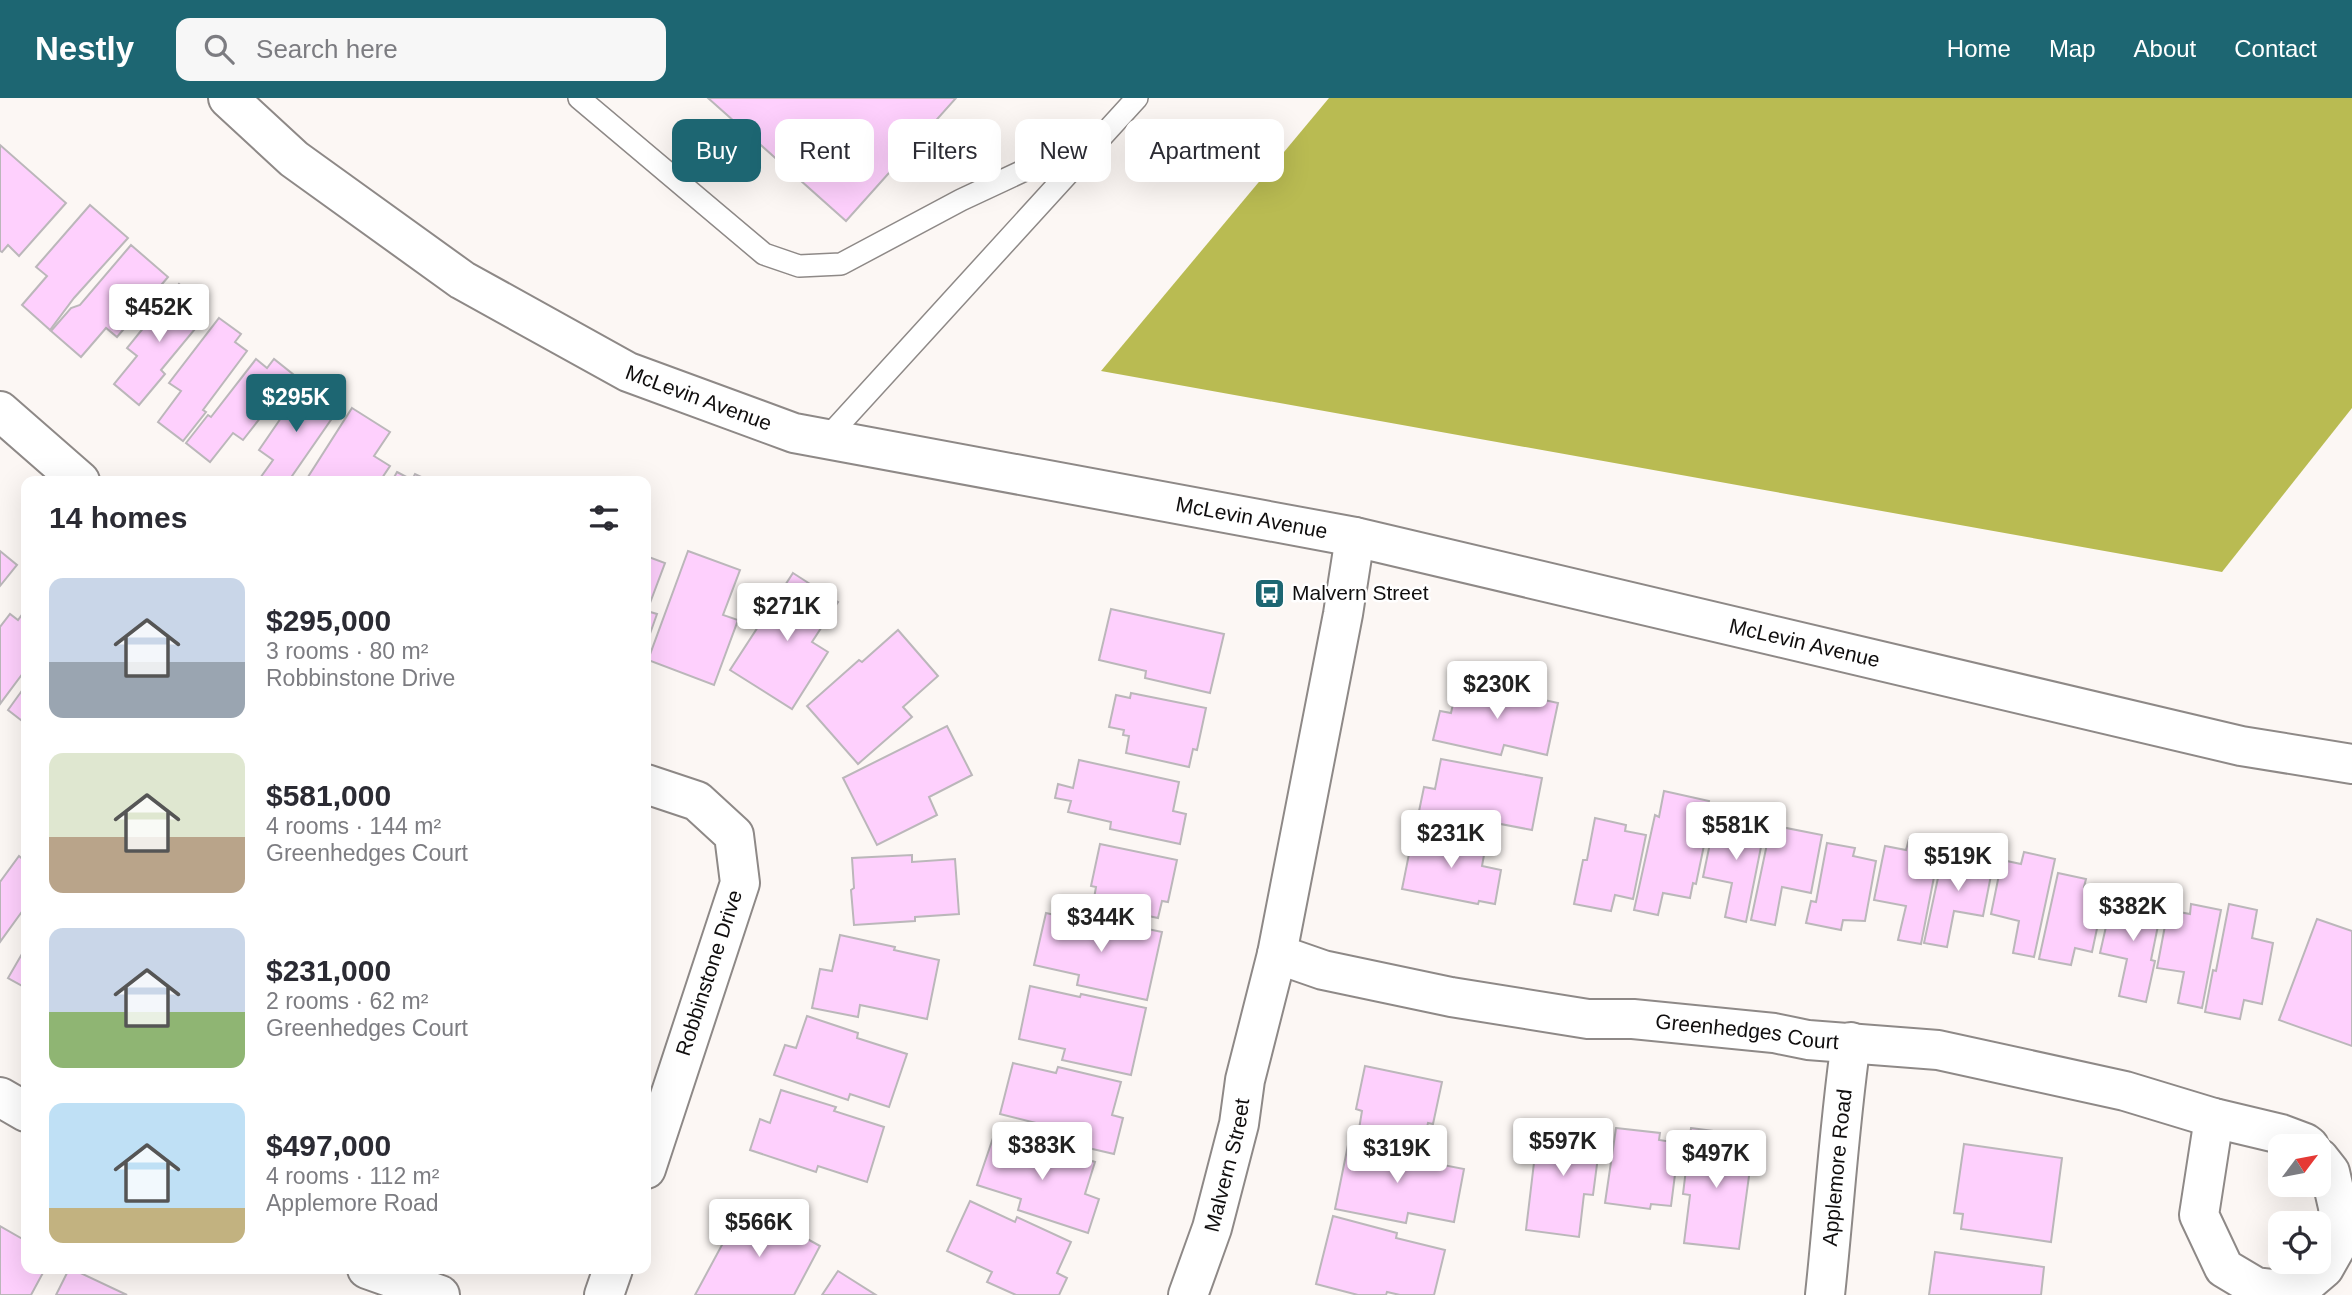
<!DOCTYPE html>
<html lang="en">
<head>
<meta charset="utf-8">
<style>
  :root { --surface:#fff; --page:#f7f7f7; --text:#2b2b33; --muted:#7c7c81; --accent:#1d6672 }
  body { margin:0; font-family:Arial,sans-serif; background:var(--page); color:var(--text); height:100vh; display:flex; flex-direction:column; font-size:26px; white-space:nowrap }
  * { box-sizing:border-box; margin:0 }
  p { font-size:23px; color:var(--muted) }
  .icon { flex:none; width:38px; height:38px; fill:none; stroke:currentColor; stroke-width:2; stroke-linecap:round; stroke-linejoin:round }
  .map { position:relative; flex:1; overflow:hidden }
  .side { position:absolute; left:21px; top:378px; width:630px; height:798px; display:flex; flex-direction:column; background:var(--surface); border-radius:14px; box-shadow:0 7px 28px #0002 }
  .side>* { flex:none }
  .top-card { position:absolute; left:672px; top:21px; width:665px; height:63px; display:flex; gap:14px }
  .needle { width:46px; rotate:58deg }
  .controls { position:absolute; left:2268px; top:1036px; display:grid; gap:14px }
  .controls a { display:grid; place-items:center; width:63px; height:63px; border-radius:14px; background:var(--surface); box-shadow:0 7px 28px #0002; font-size:35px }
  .price { position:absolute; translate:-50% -60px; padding:0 16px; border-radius:7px; background:#fff; color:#222; font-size:23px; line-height:46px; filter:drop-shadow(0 2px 4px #0008) }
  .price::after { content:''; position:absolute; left:50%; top:42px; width:21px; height:16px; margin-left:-10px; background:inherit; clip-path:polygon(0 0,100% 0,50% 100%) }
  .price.active { background:var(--accent); color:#fff }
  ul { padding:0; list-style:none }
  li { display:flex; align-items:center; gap:21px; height:175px; padding:0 28px }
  li span { display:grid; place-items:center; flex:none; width:196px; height:140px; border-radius:14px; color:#555 }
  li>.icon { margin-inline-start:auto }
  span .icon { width:84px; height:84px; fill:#fffc; stroke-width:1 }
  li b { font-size:30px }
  h2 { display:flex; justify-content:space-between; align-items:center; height:84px; padding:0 28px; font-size:30px }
  .chip { padding:0 24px; border-radius:14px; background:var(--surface); box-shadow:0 7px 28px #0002; font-size:24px; line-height:63px }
  .chip.active { background:var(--accent); color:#fff }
  header { display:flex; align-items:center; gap:42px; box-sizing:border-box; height:98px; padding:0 35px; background:var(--accent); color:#fff }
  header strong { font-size:33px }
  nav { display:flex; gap:38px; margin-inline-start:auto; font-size:24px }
  .search { width:490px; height:63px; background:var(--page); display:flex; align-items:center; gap:18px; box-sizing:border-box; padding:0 24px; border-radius:14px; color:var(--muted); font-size:26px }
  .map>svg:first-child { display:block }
  .forest { fill:#b9bb52 }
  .building { fill:#fed0fd; stroke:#bbb7ba; stroke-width:2 }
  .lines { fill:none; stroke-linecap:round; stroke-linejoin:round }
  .service-casing { stroke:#8e8987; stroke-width:24 }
  .minor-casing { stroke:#8e8987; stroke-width:42 }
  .tertiary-casing { stroke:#8e8987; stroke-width:42 }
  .service { stroke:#fff; stroke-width:21 }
  .minor { stroke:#fff; stroke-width:38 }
  .tertiary { stroke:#fff; stroke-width:38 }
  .labels { text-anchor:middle; stroke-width:5; stroke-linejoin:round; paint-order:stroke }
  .street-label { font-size:21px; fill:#100e0e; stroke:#fff }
  .poi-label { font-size:21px; fill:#100e0e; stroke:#fff; text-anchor:start }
</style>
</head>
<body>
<header>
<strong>Nestly</strong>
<div class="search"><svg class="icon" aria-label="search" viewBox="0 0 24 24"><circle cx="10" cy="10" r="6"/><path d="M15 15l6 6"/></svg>Search here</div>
<nav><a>Home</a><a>Map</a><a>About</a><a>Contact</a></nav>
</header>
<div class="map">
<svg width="2352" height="1197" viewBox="0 0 2352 1197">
  <rect width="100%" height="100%" fill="#fcf7f4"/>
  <polygon class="forest" points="1329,0 2352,0 2352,310 2222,474 1101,273"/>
  <g class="building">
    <polygon points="708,0 956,0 846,123"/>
    <polygon points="0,47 66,105 19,158 8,147 2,154 0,153"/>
    <polygon points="90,107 128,140 74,200 50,232 22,207 47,178 36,169"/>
    <polygon points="131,147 168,179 117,239 106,230 81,259 51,233 71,210 80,207"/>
    <polygon points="179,186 198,201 192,209 205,219 161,272 165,276 139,307 114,286 137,258 127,250"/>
    <polygon points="219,220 241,236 235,244 247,253 203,312 206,314 183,343 158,324 181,293 169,285"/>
    <polygon points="256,261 267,270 274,261 294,277 243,342 233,335 210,364 186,345 208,317 211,319"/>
    <polygon points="305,285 328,299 322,308 335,316 290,381 293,383 258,383 273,362 259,352"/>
    <polygon points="352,310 390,334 374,358 390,368 380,383 298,383 301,380 306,382"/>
    <polygon points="397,374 412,382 415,376 430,383 392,383"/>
    <polygon points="0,453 17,467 0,488"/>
    <polygon points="688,453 740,472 723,517 738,522 714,587 648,562"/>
    <polygon points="646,458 665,465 647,513 657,516 646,547"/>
    <polygon points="793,475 838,504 812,544 828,554 792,611 730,572"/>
    <polygon points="26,511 26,571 0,606 0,529 10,516 18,522"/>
    <polygon points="1111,511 1224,536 1210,595 1145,580 1146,573 1099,562"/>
    <polygon points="898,532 938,578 903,609 912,619 858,666 807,608 859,562 862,564"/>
    <polygon points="1458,583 1558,605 1547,657 1504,647 1501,657 1433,642 1440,613 1451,615"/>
    <polygon points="26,587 26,626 8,612"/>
    <polygon points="1131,595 1206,610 1197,652 1193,651 1189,669 1126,655 1129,638 1123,637 1124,632 1109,629 1116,597 1130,600"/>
    <polygon points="947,628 972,677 929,699 937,717 877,747 843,680"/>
    <polygon points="1441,661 1542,680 1532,732 1490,724 1487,737 1417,723 1424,689 1435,691"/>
    <polygon points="1079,662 1179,684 1173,713 1186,716 1180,746 1110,731 1111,724 1068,714 1071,703 1055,700 1058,686 1073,690"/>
    <polygon points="1664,693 1709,703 1704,728 1708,728 1696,786 1693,785 1690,800 1663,795 1658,817 1634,812 1655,717 1659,719"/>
    <polygon points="1737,718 1766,724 1746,824 1725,819 1732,785 1703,779 1714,726 1734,731"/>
    <polygon points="1595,720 1626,727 1625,733 1646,737 1633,801 1615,797 1611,813 1574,806 1583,762 1587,762"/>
    <polygon points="1771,727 1822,737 1811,795 1782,789 1775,827 1751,822"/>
    <polygon points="1419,734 1486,746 1482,768 1501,772 1495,806 1479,803 1478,806 1402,791 1410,751 1415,753"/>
    <polygon points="1909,741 1940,748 1921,846 1898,842 1906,808 1874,802 1885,748 1906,752"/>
    <polygon points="1827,745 1855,750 1853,758 1876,763 1865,823 1843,822 1841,832 1806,825 1811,803 1816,804"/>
    <polygon points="1100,746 1177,762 1168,804 1162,803 1158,820 1093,806 1096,789 1091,788"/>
    <polygon points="1944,752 1994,762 1983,818 1954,813 1947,849 1924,845"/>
    <polygon points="2024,754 2055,761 2034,859 2013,855 2019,823 1991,816 2002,762 2021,766"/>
    <polygon points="912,757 912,764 955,761 959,816 915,819 915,823 854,827 851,792 854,790 852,760"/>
    <polygon points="19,758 26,764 26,808 0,844 0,784"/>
    <polygon points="2058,775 2086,781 2084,789 2105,793 2092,854 2075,850 2071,867 2039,861"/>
    <polygon points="2113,798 2162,808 2151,862 2155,863 2146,904 2119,898 2127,861 2100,855"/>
    <polygon points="2191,806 2221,812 2202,910 2178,905 2184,874 2157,870 2168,812 2190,816"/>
    <polygon points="2229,806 2257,812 2252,840 2273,845 2262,906 2244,902 2240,921 2205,914 2213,872 2216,873"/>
    <polygon points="1046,815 1095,826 1096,820 1162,834 1147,902 1077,887 1079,877 1034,867"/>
    <polygon points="2317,821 2352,833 2352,948 2279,922"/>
    <polygon points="840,837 895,849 894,852 939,862 927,921 860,907 858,919 812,910 820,871 832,873"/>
    <polygon points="26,849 26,890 8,880"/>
    <polygon points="1030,888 1080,899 1081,896 1146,910 1131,977 1062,962 1065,951 1019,941"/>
    <polygon points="807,918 858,935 857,940 907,956 889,1009 850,996 848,1002 774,977 785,947 796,950"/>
    <polygon points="1013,965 1056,975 1058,969 1121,984 1112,1017 1123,1020 1114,1056 1041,1039 1044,1027 1000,1016"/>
    <polygon points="1365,968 1442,984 1433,1026 1428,1025 1424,1044 1359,1031 1362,1013 1356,1011"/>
    <polygon points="781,992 836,1009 834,1013 884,1029 867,1084 818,1068 816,1074 750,1052 760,1021 770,1025"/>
    <polygon points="1571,1024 1602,1028 1593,1097 1584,1096 1579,1139 1526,1132 1538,1031 1569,1035"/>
    <polygon points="1616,1030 1660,1035 1659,1042 1679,1045 1671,1108 1651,1106 1650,1111 1605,1105"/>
    <polygon points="1691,1030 1722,1034 1721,1045 1753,1049 1739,1151 1684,1145 1690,1097 1683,1096"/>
    <polygon points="994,1037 1038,1051 1040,1046 1095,1064 1085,1096 1099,1101 1088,1135 1018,1112 1021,1101 977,1087"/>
    <polygon points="1349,1042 1413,1055 1412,1061 1464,1071 1454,1124 1408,1115 1406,1125 1335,1111"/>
    <polygon points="1964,1046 2062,1060 2051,1144 1961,1131 1963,1116 1954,1115"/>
    <polygon points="970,1103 1015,1124 1017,1119 1071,1144 1057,1175 1067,1180 1059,1197 1016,1197 987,1184 992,1174 947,1153"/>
    <polygon points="744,1106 820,1148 794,1197 695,1197"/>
    <polygon points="1333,1118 1397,1135 1396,1140 1445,1152 1434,1197 1400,1197 1387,1194 1386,1197 1358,1197 1316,1186"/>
    <polygon points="0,1128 26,1143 26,1171 45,1171 31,1197 0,1197"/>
    <polygon points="1935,1154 2044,1169 2041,1197 1929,1197"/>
    <polygon points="69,1171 72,1171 127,1197 56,1197"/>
    <polygon points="838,1173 876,1197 822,1197"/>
  </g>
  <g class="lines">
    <defs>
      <g id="service">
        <polyline points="579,0 764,156 799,168 841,166 961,102 1104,35"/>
        <polyline points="825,342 1137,0"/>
      </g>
      <g id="minor">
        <polyline points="0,313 80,383"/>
        <polyline points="646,686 697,703 734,737 740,785 646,1071"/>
        <path id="s1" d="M 1277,856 L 1323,872 L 1451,899 L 1588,921 L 1633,921 L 1774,935 L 1808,942 L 1938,952 L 2125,993 L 2214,1020 L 2281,1036 L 2305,1045 L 2309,1048"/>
        <polyline points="0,999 26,1014"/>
        <polyline points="2214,1020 2199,1117 2224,1170 2256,1189 2296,1194 2324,1170 2340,1142 2338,1109 2330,1074 2319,1060"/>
        <polyline points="367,1171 440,1197"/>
        <polyline points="604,1197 613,1171"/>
        <path id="s2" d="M 1825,1197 C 1834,1113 1839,1028 1851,944"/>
      </g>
      <g id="tertiary">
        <path id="s3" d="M 228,0 L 294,61 L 462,182 L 628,274 L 794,335 L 1355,439 L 2241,648 L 2352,666"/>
        <path id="s4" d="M 1188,1197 L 1212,1130 L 1239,1026 L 1245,982 L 1277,856 L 1343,516 L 1355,439"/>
      </g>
    </defs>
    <use href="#service" class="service-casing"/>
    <use href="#minor" class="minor-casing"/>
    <use href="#tertiary" class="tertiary-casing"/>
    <use href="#service" class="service"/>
    <use href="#minor" class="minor"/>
    <use href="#tertiary" class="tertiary"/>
  </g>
  <defs>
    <symbol id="bus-square" viewBox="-11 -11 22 22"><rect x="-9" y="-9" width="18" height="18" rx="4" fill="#1d6672" stroke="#fff"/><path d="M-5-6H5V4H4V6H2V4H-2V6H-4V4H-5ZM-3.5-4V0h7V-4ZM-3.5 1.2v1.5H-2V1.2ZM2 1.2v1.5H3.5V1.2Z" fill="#fff"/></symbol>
  </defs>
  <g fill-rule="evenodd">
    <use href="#bus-square" x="1252" y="478" width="35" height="35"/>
  </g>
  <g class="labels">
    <g class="street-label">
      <text dy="7" stroke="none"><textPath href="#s3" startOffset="562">McLevin Avenue</textPath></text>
      <text dy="7" stroke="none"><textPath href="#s3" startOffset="1129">McLevin Avenue</textPath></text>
      <text dy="7" stroke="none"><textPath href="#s3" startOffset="1696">McLevin Avenue</textPath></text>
      <text transform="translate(709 875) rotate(-72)" y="7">Robbinstone Drive</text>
      <text dy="7" stroke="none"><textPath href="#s1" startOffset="478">Greenhedges Court</textPath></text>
      <text dy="7" stroke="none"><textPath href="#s4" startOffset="136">Malvern Street</textPath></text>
      <text dy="7" stroke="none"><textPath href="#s2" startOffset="128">Applemore Road</textPath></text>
    </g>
    <g class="poi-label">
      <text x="1292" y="502">Malvern Street</text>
    </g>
  </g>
</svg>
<div class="controls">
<a><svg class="needle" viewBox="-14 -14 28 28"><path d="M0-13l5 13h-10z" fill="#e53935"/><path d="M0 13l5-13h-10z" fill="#7c7c81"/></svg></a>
<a><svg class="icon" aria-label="locate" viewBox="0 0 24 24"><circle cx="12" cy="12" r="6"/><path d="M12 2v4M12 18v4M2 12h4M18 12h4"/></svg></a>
</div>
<b class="price" style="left:159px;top:246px">$452K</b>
<b class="price active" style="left:296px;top:336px">$295K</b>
<b class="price" style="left:787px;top:545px">$271K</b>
<b class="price" style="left:1497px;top:623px">$230K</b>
<b class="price" style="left:1736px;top:764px">$581K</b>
<b class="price" style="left:1451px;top:772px">$231K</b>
<b class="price" style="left:1958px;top:795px">$519K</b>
<b class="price" style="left:2133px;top:845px">$382K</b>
<b class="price" style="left:1101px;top:856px">$344K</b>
<b class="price" style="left:1563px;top:1080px">$597K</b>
<b class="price" style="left:1042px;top:1084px">$383K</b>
<b class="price" style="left:1397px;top:1087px">$319K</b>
<b class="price" style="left:1716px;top:1092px">$497K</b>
<b class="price" style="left:759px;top:1161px">$566K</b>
<div class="top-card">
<a class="chip active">Buy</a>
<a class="chip">Rent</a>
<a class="chip">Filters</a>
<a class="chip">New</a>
<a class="chip">Apartment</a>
</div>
<section class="side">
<h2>14 homes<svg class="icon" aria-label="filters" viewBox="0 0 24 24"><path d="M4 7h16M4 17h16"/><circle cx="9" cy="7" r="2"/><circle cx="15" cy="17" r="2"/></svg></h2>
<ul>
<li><span style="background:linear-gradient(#c9d6e8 60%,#9aa5b1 0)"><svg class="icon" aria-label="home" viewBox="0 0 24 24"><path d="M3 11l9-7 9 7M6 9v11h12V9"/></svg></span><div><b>$295,000</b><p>3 rooms · 80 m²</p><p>Robbinstone Drive</p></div></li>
<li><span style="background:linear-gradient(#dfe7d0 60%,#b9a48a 0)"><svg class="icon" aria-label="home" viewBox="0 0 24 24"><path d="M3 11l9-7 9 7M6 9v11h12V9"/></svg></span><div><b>$581,000</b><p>4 rooms · 144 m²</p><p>Greenhedges Court</p></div></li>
<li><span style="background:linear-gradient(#c9d6e8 60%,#8fb573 0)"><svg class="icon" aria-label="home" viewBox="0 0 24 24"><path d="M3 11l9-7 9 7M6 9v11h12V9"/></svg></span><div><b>$231,000</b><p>2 rooms · 62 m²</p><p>Greenhedges Court</p></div></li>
<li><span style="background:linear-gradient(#bfe0f5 75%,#c2b280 0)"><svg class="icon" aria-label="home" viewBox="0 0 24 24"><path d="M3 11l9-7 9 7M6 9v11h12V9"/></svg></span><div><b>$497,000</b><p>4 rooms · 112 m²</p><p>Applemore Road</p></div></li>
</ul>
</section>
</div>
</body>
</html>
